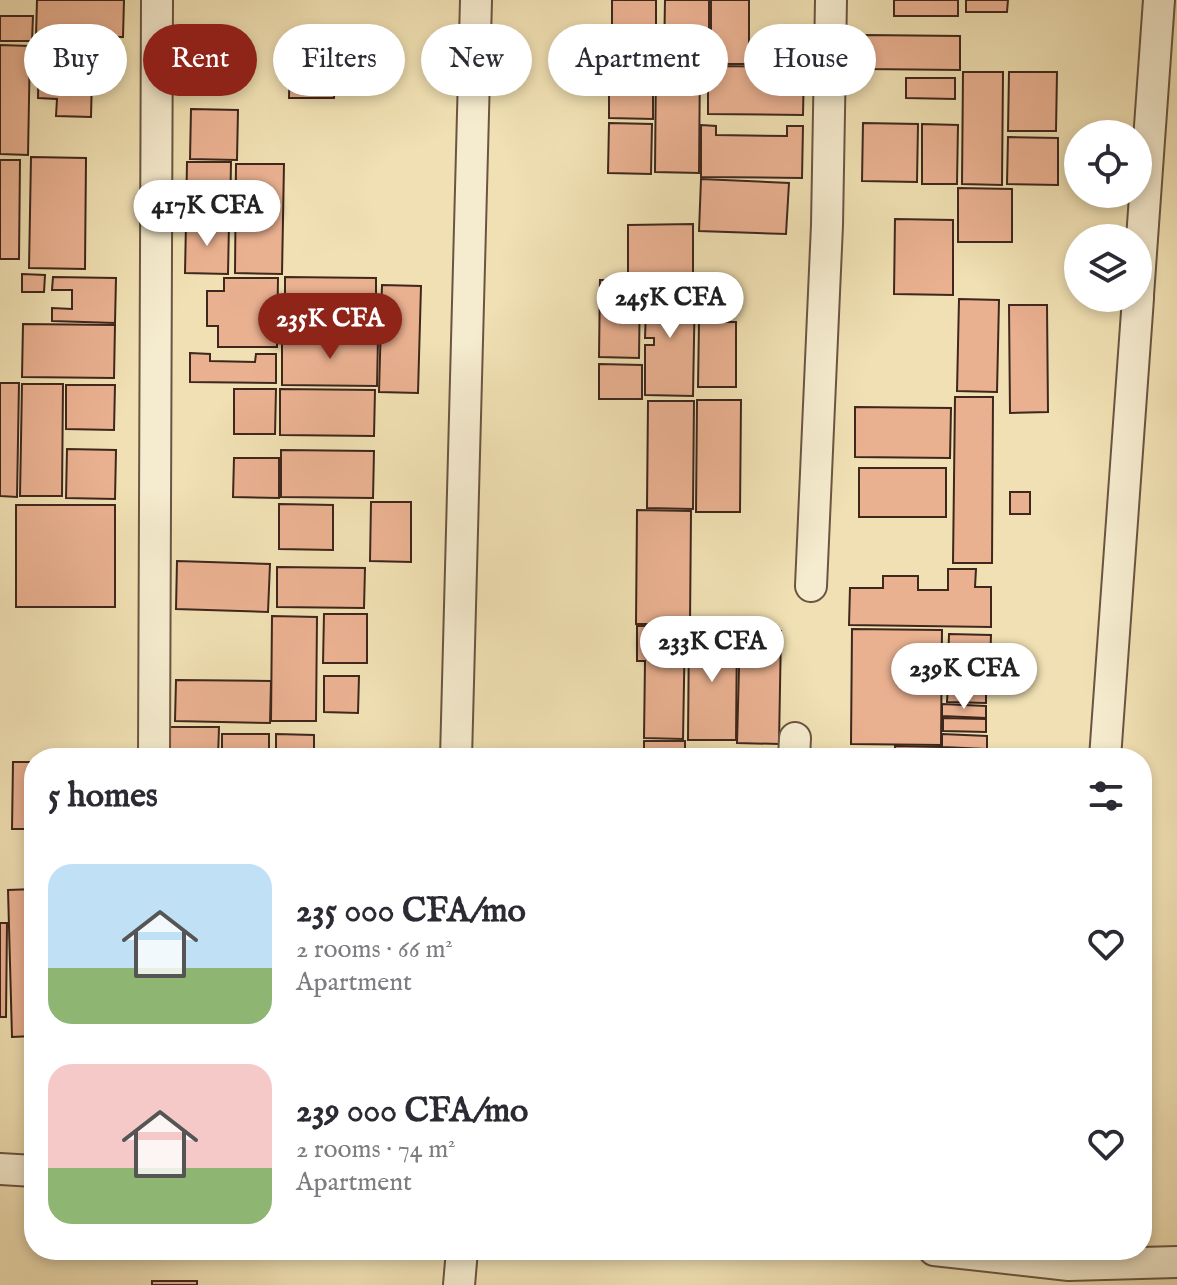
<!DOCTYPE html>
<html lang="en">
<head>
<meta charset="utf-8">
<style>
  :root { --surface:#fff; --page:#f2f2f3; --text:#2b2b33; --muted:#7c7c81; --accent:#8f2418 }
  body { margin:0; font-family:"IM FELL English",serif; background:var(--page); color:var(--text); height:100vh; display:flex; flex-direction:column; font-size:30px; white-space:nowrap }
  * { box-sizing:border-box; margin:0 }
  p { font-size:26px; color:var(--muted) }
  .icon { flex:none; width:44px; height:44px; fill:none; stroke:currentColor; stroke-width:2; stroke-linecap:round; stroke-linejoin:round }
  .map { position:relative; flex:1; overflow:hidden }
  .side { position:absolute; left:24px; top:748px; width:1128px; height:512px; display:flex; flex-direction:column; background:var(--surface); border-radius:32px; box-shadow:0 4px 12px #0003 }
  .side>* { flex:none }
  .hud { position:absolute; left:24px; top:24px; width:1130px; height:72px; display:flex; gap:16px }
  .fabs { position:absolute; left:1064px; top:120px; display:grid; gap:16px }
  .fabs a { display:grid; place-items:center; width:88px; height:88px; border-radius:50%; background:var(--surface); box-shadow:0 4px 12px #0003; font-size:40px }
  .price { position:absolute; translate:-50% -68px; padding:0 18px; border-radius:28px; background:#fff; color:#222; font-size:26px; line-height:52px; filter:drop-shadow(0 2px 4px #0008) }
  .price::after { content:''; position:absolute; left:50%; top:48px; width:24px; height:18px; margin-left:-12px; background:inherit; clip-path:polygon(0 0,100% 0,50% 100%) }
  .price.current { background:var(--accent); color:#fff }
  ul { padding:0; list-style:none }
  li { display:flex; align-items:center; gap:24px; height:200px; padding:0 24px }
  li span { display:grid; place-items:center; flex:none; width:224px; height:160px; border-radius:24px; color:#555 }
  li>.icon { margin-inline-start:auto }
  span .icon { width:96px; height:96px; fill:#fffc; stroke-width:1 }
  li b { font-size:34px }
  h2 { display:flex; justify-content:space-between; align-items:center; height:96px; padding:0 24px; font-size:34px }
  .tag { padding:0 28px; border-radius:36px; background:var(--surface); box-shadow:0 4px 12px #0003; font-size:28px; line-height:72px }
  .tag.current { background:var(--accent); color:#fff }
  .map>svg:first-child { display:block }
  .building { fill:#eab191; stroke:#3e271c; stroke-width:2 }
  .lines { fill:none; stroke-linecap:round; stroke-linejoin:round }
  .minor-casing { stroke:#6a5542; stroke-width:34 }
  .minor { stroke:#f5ebce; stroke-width:30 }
</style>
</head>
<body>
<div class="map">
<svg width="1177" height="1285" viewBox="0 0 1177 1285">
  <rect width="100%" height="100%" fill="#f0e0b3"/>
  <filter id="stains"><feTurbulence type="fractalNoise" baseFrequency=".0025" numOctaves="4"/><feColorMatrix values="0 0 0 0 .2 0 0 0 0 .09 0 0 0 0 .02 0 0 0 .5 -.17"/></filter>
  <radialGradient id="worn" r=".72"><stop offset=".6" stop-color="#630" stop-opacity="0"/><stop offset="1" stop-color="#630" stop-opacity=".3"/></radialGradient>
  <g class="building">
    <polygon points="37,0 124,0 123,37 36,36"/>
    <polygon points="612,0 656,0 656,61 612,60"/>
    <polygon points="665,0 709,0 709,59 664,58"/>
    <rect x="711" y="0" width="38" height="64"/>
    <rect x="894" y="0" width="64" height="16"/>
    <polygon points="966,0 1008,0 1007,12 966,12"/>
    <polygon points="0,16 33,16 32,41 0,41"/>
    <polygon points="865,35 960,36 960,70 865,69"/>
    <polygon points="0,45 30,46 28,155 0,154"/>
    <polygon points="39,50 81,51 80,75 92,76 91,117 56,116 57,99 38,98"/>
    <polygon points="290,51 335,52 334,98 289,98"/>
    <polygon points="656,61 700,61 699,173 655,172"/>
    <polygon points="609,64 653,65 653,119 609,118"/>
    <polygon points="708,66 804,67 803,115 708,114"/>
    <polygon points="963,72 1003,72 1002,185 962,184"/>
    <polygon points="1009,72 1057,72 1056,131 1008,131"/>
    <polygon points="906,78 955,78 955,99 906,98"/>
    <polygon points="191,109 238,110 237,160 190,159"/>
    <polygon points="609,123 652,124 651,174 608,173"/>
    <polygon points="863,123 918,124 917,182 862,181"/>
    <polygon points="922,124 958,125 957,184 922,184"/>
    <polygon points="701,125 716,126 716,135 787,136 787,126 803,126 802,178 701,177"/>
    <polygon points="1008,137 1058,138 1058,185 1007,184"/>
    <polygon points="31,157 86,158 85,269 29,268"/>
    <polygon points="0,160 20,160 19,259 0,259"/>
    <polygon points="187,162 231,162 230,219 186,219"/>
    <polygon points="236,164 284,164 282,274 235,273"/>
    <polygon points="701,179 789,183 786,234 699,231"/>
    <polygon points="958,188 1012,189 1012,242 958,242"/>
    <polygon points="895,219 953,220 953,295 894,294"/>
    <polygon points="186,222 229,223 228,274 185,273"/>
    <polygon points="693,224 693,278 628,279 628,225"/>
    <polygon points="22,274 45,275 44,292 22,292"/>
    <polygon points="53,277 116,278 115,323 52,321 52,308 72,309 72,290 52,290"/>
    <polygon points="285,277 376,278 376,325 285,324"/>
    <polygon points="224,278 278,278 277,347 218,347 218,326 207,326 207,291 224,291"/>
    <polygon points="600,280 640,280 639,358 599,357"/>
    <polygon points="646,284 695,284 693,396 645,395 645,345 654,345 654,338 645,338 646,309 655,309 655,300 646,300"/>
    <polygon points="382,285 421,286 418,393 379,392"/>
    <polygon points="959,299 999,300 997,392 957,391"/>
    <polygon points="1009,305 1047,305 1048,412 1010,413"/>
    <polygon points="699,322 736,322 736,387 698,387"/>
    <polygon points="23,324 115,325 114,378 22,377"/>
    <polygon points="282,337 378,338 377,386 282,385"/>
    <polygon points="190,353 210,354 210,361 255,362 256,354 276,354 276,383 190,382"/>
    <polygon points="599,364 642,365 642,399 599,399"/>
    <polygon points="0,383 19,383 17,497 0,496"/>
    <polygon points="22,384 63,384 62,496 20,496"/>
    <polygon points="66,385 115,385 114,430 66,429"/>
    <polygon points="234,389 276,389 275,434 234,434"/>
    <polygon points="280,389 375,390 374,436 280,435"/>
    <polygon points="955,397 993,397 992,563 953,563"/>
    <polygon points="697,400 741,400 740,512 696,512"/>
    <polygon points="648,401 694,401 693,509 647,508"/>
    <polygon points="855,407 951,408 950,458 855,457"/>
    <polygon points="67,449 116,450 115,499 66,498"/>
    <polygon points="281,450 374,451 373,498 281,497"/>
    <polygon points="234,458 279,458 279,498 233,497"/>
    <rect x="859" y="468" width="87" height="49"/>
    <rect x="1010" y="492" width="20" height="22"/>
    <polygon points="371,502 411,502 411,562 370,561"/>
    <polygon points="279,504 333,505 333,550 279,549"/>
    <rect x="16" y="505" width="99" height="102"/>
    <polygon points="637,510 691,511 690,624 636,624"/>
    <polygon points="177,561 270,564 268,612 176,609"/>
    <polygon points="277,567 365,568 364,608 277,607"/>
    <polygon points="948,569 976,569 975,587 991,587 991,627 849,625 850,588 883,588 883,576 918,576 918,590 948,590"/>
    <polygon points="324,614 367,614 367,663 323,663"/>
    <polygon points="272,616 317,617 316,721 271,721"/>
    <polygon points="637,626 685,626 683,739 644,738 645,661 637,661"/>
    <polygon points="689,628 737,628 736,740 688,740"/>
    <polygon points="852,629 942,630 941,745 851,744"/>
    <polygon points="740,630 781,631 779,744 737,743"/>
    <polygon points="949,634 991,635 990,668 948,667"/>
    <polygon points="944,671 990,673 989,685 944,683"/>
    <polygon points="324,676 359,676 358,713 324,712"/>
    <polygon points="176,680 271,681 270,723 175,721"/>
    <polygon points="948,685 986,686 986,703 947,702"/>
    <polygon points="942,704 986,706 986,718 942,716"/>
    <polygon points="943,718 986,719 986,732 943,731"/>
    <polygon points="170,727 219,727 218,758 169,758"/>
    <rect x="222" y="734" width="47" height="24"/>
    <polygon points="276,734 314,735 314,758 276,758"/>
    <polygon points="942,734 987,736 987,749 942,747"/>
    <polygon points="644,741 685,741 685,758 631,758 644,758"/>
    <polygon points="895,746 941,747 941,758 895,758"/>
    <polygon points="945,752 1031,753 1031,758 945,758"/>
    <polygon points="13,762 34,762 34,829 12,829"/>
    <polygon points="34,889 34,1036 12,1037 8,890"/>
    <polygon points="0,923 7,923 6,1017 0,1017"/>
    <rect x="152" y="1281" width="45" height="4"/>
  </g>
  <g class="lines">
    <defs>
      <g id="minor">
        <polyline points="1138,295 1159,0"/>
        <polyline points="811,586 827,225 831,0"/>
        <polyline points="154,758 157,0"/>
        <polyline points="456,758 476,0"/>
        <polyline points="794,758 795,738"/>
        <polyline points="1105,758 1138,298"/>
        <polyline points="0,1169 34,1171"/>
        <polyline points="934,1250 1069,1265 1177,1262"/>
        <polyline points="459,1285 462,1250"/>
      </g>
    </defs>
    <use href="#minor" class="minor-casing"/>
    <use href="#minor" class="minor"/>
  </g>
  <rect width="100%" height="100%" filter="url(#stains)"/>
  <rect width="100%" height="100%" fill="url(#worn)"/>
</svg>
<div class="fabs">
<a><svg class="icon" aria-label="locate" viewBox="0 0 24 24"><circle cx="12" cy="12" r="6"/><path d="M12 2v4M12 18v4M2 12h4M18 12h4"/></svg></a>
<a><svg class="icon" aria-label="layers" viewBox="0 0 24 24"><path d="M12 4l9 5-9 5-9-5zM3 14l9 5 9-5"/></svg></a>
</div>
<b class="price" style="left:207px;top:248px">417K CFA</b>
<b class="price" style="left:670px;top:340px">245K CFA</b>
<b class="price current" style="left:330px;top:361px">235K CFA</b>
<b class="price" style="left:712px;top:684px">233K CFA</b>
<b class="price" style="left:964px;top:711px">239K CFA</b>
<div class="hud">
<a class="tag">Buy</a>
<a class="tag current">Rent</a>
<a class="tag">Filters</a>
<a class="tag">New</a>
<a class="tag">Apartment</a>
<a class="tag">House</a>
</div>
<section class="side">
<h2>5 homes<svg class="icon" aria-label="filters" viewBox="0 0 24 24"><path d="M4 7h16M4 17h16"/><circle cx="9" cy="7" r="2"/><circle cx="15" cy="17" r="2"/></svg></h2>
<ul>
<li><span style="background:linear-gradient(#bfe0f5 65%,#8fb573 0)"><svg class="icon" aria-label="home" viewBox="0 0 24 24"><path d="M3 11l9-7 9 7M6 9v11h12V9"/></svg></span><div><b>235 000 CFA/mo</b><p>2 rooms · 66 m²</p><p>Apartment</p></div><svg class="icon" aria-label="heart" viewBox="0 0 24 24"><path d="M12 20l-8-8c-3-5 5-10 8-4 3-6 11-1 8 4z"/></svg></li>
<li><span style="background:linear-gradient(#f6c9c9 65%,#8fb573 0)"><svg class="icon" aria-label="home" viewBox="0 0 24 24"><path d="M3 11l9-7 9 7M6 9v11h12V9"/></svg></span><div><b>239 000 CFA/mo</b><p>2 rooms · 74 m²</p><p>Apartment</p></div><svg class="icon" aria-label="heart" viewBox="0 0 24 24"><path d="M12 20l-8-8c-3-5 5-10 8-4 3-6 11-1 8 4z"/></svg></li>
</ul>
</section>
</div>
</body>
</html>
